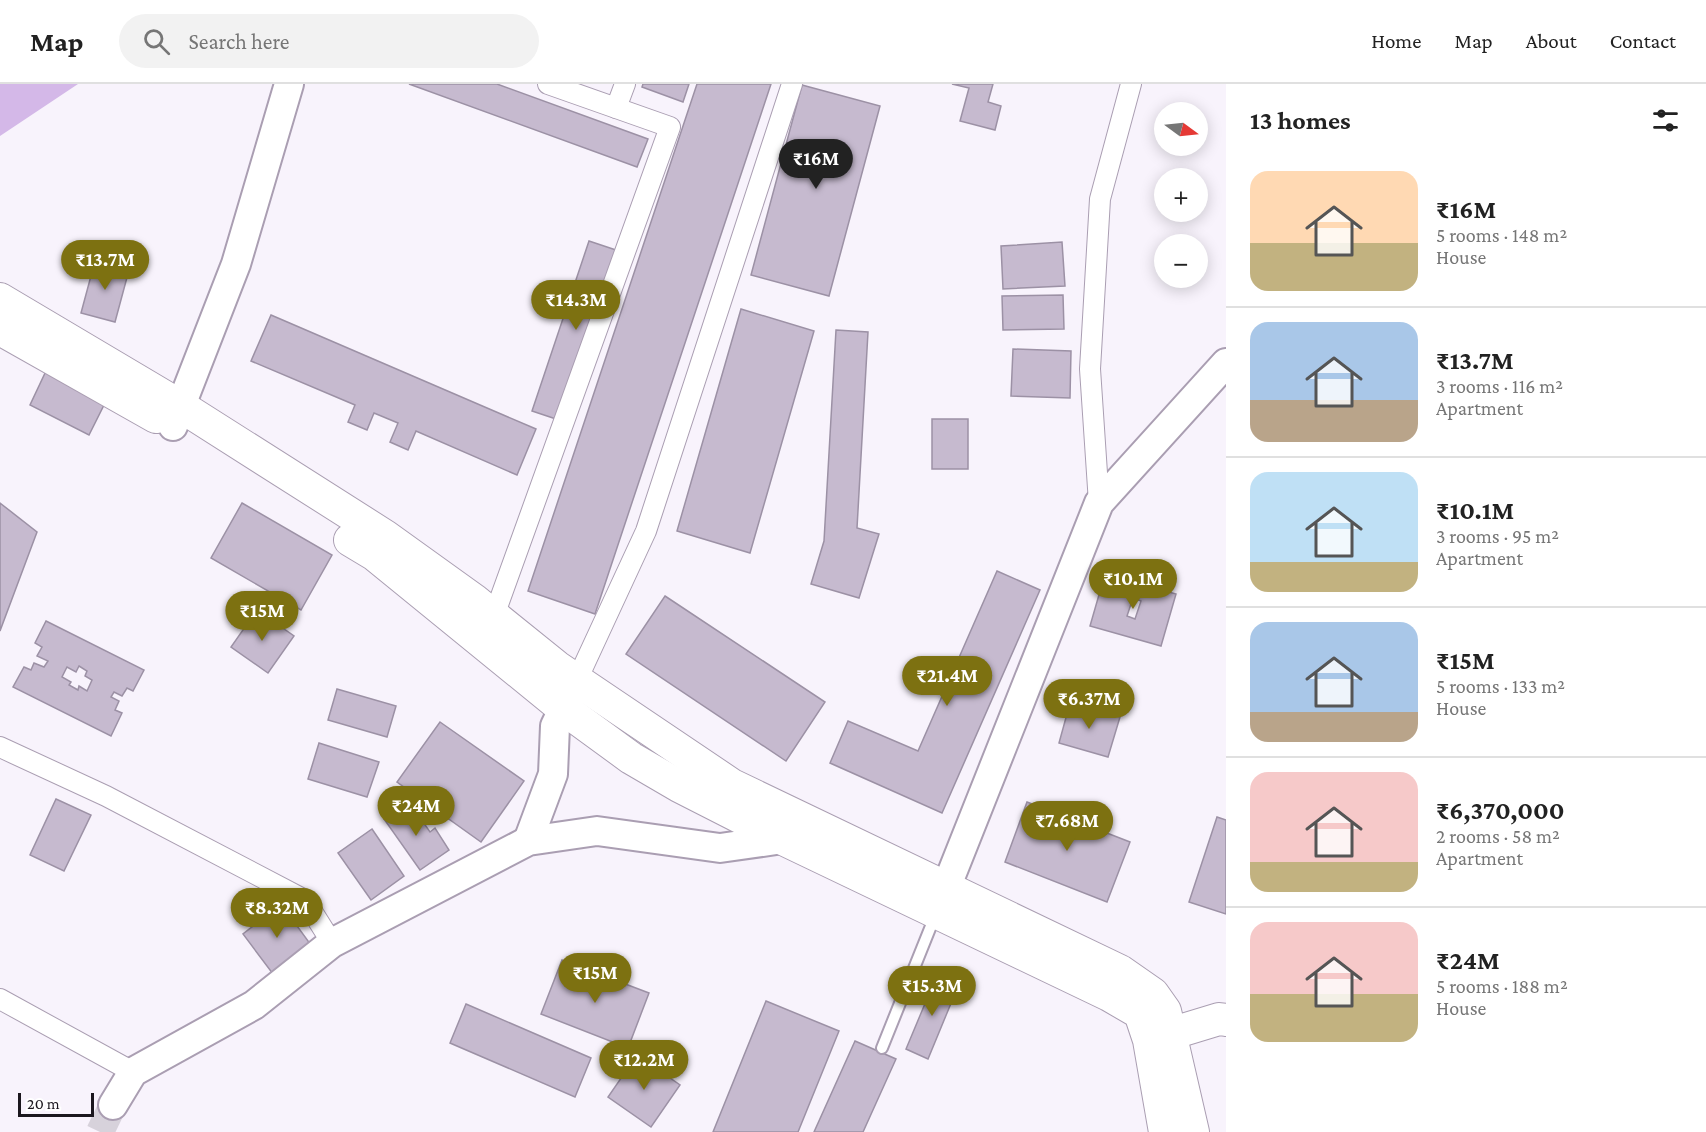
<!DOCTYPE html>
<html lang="en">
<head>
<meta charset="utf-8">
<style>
  :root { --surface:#fff; --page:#f2f2f2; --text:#222; --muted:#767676; --line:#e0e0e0; --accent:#7d7111 }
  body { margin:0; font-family:"Crimson Pro",serif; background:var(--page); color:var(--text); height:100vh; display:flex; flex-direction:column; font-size:22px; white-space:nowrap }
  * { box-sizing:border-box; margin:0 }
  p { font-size:20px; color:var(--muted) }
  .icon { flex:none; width:33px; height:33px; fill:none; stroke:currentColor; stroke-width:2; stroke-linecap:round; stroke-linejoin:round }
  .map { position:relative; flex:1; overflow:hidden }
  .drawer { display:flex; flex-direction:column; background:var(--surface); width:480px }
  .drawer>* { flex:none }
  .needle { width:39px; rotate:105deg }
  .tools { position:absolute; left:1154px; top:18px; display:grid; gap:12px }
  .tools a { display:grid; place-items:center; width:54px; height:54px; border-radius:50%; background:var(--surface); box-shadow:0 3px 15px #0003; font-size:30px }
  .scale { position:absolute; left:18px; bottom:15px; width:76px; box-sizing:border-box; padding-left:6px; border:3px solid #1b171e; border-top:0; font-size:16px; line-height:21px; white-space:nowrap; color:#1b171e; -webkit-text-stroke:4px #fff; paint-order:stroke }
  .price { position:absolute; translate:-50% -51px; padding:0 14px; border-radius:21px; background:var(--accent); color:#fff; font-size:20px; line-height:39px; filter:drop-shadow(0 2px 3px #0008) }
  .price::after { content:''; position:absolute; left:50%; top:36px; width:18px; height:14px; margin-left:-9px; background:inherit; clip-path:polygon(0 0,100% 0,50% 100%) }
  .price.current { background:#222; color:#fff }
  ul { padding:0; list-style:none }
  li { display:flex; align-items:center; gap:18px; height:150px; padding:0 24px }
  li+li { border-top:2px solid var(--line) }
  li span { display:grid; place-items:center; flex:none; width:168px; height:120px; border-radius:18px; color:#555 }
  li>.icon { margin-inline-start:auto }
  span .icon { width:72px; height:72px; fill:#fffc; stroke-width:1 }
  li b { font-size:26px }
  h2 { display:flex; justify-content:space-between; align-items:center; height:72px; padding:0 24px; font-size:26px }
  header { display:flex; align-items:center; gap:36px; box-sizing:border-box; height:84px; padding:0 30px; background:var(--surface); border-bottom:2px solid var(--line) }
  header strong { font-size:28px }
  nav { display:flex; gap:33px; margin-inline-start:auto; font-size:21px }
  .search { width:420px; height:54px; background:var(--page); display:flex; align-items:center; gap:15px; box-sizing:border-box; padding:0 21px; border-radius:33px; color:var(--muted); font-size:22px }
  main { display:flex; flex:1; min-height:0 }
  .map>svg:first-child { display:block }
  .green { fill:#d4b8e8 }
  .building { fill:#c6bacf; stroke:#9c91a5; stroke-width:1.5; fill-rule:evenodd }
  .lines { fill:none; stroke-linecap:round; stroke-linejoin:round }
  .secondary-tunnel { stroke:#d7d2db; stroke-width:28; stroke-dasharray:28 14; stroke-linecap:butt }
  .lane-casing { stroke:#aa9eb2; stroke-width:14 }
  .street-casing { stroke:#aa9eb2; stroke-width:22 }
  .secondary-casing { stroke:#aa9eb2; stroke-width:32 }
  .primary-casing { stroke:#aa9eb2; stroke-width:34 }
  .lane { stroke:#fff; stroke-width:10 }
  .street { stroke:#fff; stroke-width:20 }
  .secondary { stroke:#fff; stroke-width:28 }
  .primary { stroke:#fff; stroke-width:32 }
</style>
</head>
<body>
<header>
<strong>Map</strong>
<div class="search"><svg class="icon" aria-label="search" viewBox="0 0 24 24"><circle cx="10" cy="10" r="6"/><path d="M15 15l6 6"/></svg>Search here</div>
<nav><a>Home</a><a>Map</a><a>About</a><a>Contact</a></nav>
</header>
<main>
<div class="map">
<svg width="1226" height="1048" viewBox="0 0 1226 1048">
  <rect width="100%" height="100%" fill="#f8f3fc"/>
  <polygon class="green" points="0,0 78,0 0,52"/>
  <g class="building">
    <polygon points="409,0 497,0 648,55 637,83"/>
    <polygon points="643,0 689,0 683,18 642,3"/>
    <polygon points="697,0 771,0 595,530 528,507"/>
    <polygon points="952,0 993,0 988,18 1001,22 995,46 960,37 969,4"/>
    <polygon points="802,1 880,22 829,212 751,191"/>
    <polygon points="589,157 619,167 562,337 532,327"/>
    <polygon points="1062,158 1065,202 1003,205 1001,162"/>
    <polygon points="95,177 129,186 115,238 81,229"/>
    <polygon points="1063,211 1064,245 1003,246 1002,212"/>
    <polygon points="741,225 814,247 750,469 677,447"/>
    <polygon points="271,231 536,345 517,391 416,347 408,366 390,358 398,339 374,329 367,346 348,338 355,321 251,277"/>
    <polygon points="836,246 868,248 857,444 879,450 859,514 811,500 824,457"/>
    <polygon points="1013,265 1071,267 1070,314 1011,312"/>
    <polygon points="46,287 106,317 89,351 30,321"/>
    <rect x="932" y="335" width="36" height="50"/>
    <polygon points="0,419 37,448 0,547"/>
    <polygon points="242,419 332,471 301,526 211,474"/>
    <polygon points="997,487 1040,506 942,729 830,679 848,637 918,667"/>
    <path d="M 1105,490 L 1176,510 L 1161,562 L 1090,542 ZM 1133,514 L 1141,517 L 1135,535 L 1127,532 Z"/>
    <polygon points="665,512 825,618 786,677 626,570"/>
    <polygon points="257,526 294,552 268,589 231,563"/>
    <path d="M 46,537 L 144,586 L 133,607 L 127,604 L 122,612 L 114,608 L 111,613 L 119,617 L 115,626 L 122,629 L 111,652 L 13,603 L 24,583 L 31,586 L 34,579 L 44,583 L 48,577 L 37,572 L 42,563 L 35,559 ZM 79,582 L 87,587 L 85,592 L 92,596 L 87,607 L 79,602 L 78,606 L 69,601 L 71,598 L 62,593 L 67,583 L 76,588 Z"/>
    <polygon points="337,605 396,622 387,653 328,636"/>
    <polygon points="1070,619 1120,633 1108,673 1059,659"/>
    <polygon points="440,638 524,697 481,758 397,698"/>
    <polygon points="319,659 379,678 367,713 308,695"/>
    <polygon points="56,715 91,731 64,787 30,771"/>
    <polygon points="1027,718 1130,758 1107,818 1005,778"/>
    <polygon points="404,721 409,729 414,725 430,748 435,744 449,766 420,786 384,735"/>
    <polygon points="1217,733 1226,736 1226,830 1189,818"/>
    <polygon points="372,745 404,792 371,816 338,769"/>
    <polygon points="281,820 311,861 273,890 243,850"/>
    <polygon points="562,876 649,909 628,964 541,930"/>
    <polygon points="937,891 959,900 928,975 906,965"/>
    <polygon points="766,917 839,947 798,1048 713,1048"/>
    <polygon points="466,920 591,974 575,1013 450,959"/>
    <polygon points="855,957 896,975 863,1048 814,1048"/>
    <polygon points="637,971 680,1001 651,1043 608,1013"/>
  </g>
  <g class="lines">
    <polyline class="secondary-tunnel" points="100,1048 113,1021"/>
    <defs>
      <polyline id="lane" points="882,964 935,832"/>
      <g id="street">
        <polyline points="616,24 625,0"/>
        <polyline points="1099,419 1090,285 1100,115 1131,0"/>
        <polyline points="491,540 670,43 548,0"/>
        <polyline points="577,596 646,447 792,0"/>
        <polyline points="0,663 106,712 305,816 332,859"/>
        <polyline points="0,915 133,988"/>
      </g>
      <g id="secondary">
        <polyline points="173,342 236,180 289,0"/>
        <polyline points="528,757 553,690 555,642 573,605"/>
        <polyline points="938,824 1099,419 1226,279"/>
        <polyline points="113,1021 133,988 254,921 332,859 528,757 597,747 720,764 783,755 791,747"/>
      </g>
      <g id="primary">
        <polyline points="0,215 182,323 385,452 474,516 557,583 732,701 1120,887 1153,910 1165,927 1193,1048"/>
        <polyline points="0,245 156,333"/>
        <polyline points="350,456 375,471 564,625 631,674 679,702 783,755 1109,911 1140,929 1149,956 1165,1048"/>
        <polyline points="1150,956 1219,935 1226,936"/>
      </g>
    </defs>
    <use href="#lane" class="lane-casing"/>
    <use href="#street" class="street-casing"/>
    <use href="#secondary" class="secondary-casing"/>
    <use href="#primary" class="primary-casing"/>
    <use href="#lane" class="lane"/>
    <use href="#street" class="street"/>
    <use href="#secondary" class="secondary"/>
    <use href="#primary" class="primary"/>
  </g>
</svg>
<div class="tools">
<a><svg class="needle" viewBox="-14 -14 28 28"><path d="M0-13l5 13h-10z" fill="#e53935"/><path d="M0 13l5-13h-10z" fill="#767676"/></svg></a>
<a>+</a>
<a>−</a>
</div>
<div class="scale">20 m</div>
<b class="price current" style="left:816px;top:106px">₹16M</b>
<b class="price" style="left:105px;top:207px">₹13.7M</b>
<b class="price" style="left:576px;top:247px">₹14.3M</b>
<b class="price" style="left:1133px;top:526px">₹10.1M</b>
<b class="price" style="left:262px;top:558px">₹15M</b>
<b class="price" style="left:947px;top:623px">₹21.4M</b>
<b class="price" style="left:1089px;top:646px">₹6.37M</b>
<b class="price" style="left:416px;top:753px">₹24M</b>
<b class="price" style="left:1067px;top:768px">₹7.68M</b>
<b class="price" style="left:277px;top:855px">₹8.32M</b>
<b class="price" style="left:595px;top:920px">₹15M</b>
<b class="price" style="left:932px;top:933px">₹15.3M</b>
<b class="price" style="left:644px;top:1007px">₹12.2M</b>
</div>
<section class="drawer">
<h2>13 homes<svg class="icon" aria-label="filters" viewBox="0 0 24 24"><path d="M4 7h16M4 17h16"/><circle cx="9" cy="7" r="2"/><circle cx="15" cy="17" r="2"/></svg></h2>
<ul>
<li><span style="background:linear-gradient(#ffd9b3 60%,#c2b280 0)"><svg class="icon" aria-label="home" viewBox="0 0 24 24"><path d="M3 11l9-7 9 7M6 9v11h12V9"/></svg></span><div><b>₹16M</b><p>5 rooms · 148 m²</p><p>House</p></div></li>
<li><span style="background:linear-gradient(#a9c7e8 65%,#b9a48a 0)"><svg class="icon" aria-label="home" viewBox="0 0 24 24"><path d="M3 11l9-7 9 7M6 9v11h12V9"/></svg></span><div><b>₹13.7M</b><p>3 rooms · 116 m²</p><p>Apartment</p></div></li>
<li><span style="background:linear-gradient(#bfe0f5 75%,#c2b280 0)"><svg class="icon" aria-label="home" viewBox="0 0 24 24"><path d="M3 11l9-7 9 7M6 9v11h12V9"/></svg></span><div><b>₹10.1M</b><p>3 rooms · 95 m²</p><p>Apartment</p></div></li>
<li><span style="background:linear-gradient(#a9c7e8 75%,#b9a48a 0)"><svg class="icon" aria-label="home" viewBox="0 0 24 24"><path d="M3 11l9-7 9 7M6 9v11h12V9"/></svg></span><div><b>₹15M</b><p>5 rooms · 133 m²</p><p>House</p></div></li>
<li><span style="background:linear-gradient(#f6c9c9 75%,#c2b280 0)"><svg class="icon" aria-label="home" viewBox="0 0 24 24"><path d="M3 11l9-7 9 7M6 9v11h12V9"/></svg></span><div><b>₹6,370,000</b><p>2 rooms · 58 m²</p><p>Apartment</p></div></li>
<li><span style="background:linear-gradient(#f6c9c9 60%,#c2b280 0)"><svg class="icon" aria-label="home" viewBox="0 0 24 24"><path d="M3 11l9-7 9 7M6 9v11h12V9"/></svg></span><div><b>₹24M</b><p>5 rooms · 188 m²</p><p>House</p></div></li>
</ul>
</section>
</main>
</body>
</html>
